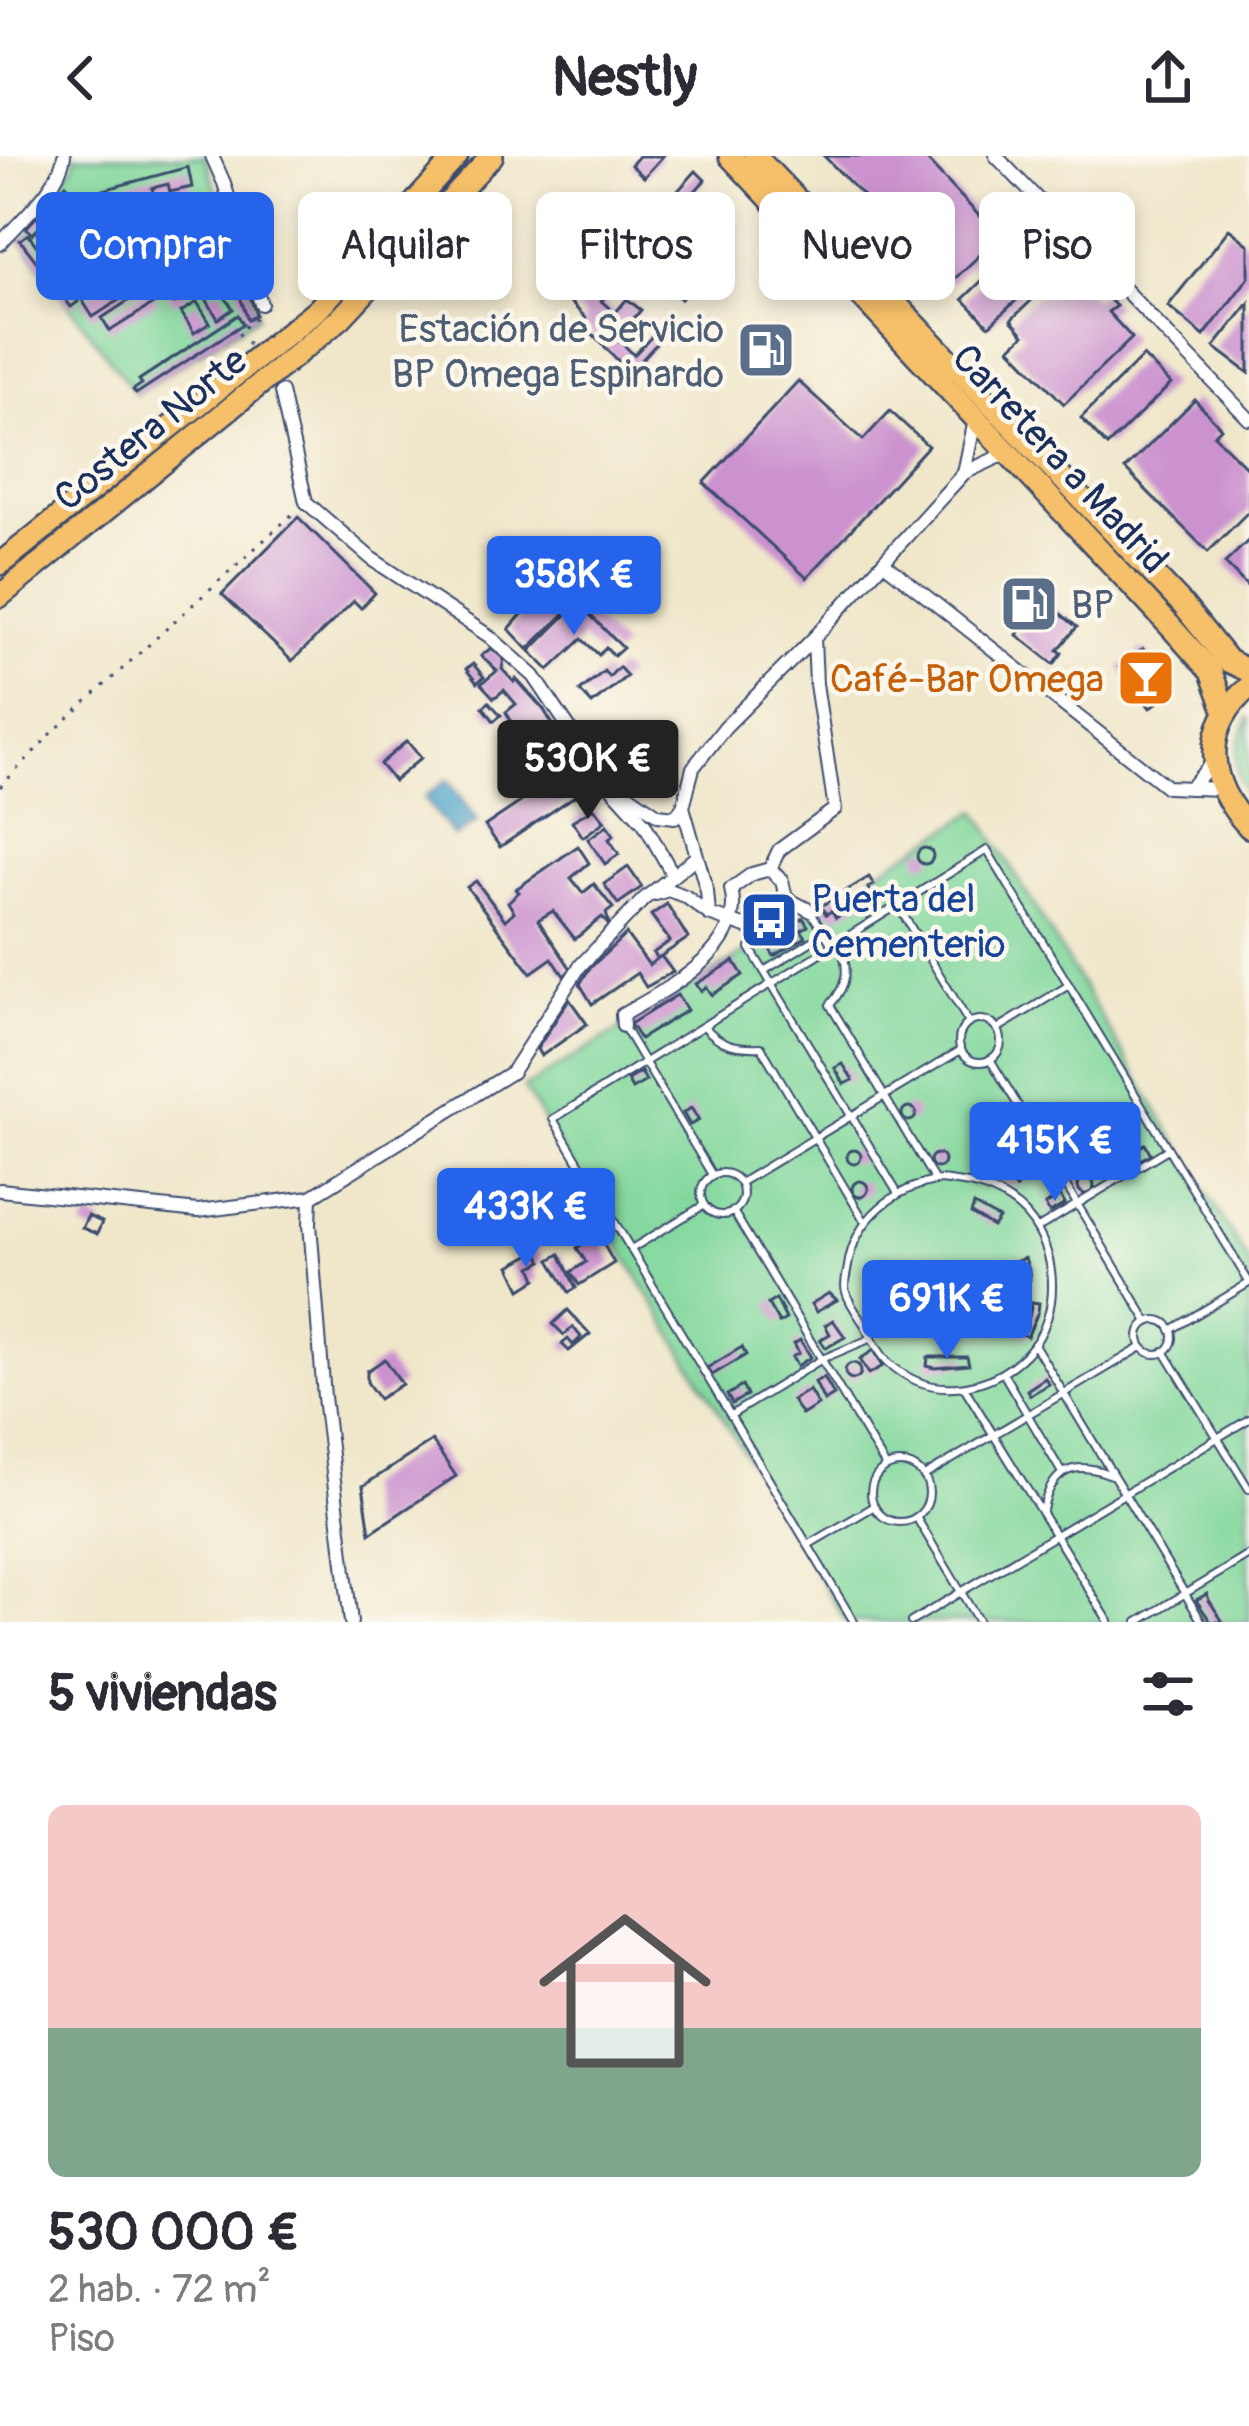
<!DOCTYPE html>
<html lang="es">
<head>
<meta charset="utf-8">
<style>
  :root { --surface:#fff; --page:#f2f2f3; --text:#2b2b33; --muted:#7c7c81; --line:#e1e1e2; --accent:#2563eb }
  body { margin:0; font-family:Pangolin,sans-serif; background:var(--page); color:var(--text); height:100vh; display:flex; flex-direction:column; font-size:45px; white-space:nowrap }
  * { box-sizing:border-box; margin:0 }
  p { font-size:39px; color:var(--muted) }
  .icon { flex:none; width:66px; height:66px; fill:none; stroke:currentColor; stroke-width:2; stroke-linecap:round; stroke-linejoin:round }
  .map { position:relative; height:1466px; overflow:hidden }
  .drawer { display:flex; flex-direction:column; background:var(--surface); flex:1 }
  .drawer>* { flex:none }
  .hud { position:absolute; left:36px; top:36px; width:1179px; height:108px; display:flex; gap:24px }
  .price { position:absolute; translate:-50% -102px; padding:0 27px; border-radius:12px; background:var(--accent); color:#fff; font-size:39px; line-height:78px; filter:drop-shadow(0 3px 6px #0008) }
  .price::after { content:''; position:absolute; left:50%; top:72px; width:36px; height:27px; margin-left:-18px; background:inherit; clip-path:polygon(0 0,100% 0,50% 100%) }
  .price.current { background:#222; color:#fff }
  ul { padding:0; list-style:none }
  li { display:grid; align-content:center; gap:24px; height:636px; padding:0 48px }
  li+li { border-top:3px solid var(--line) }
  li span { display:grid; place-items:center; height:372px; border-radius:18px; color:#555 }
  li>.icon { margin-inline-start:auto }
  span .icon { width:216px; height:216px; fill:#fffc; stroke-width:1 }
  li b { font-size:51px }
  h2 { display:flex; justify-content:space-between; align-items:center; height:144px; padding:0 48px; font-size:51px }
  .tag { padding:0 42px; border-radius:18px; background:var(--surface); box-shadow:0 6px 18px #0003; font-size:42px; line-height:108px }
  .tag.current { background:var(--accent); color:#fff }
  header { display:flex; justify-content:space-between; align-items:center; height:156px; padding:0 48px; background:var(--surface); font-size:54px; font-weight:800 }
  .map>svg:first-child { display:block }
  .green { fill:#80d79b; stroke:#4e837c; stroke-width:3 }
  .water { fill:#50a5cc; stroke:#366a95; stroke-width:3 }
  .building { fill:#cb92cf }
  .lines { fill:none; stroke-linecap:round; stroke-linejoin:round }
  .lane-casing { stroke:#3b4b6e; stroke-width:10 }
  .street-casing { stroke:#3b4b6e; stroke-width:16 }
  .primary-casing { stroke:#3b4b6e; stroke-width:26 }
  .path { stroke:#3b4b6e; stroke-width:3; stroke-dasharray:3 9; stroke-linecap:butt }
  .lane { stroke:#fff; stroke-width:6 }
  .street { stroke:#fff; stroke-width:12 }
  .primary { stroke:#f6c06b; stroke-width:21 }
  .labels { text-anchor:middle; stroke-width:9; stroke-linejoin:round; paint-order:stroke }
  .service-label { font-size:39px; fill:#4e5e75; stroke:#fbf7ec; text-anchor:end }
  .street-label { font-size:39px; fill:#1b2f5e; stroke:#fbf7ec }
  .food-label { font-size:39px; fill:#c56008; stroke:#fbf7ec; text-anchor:end }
  .transit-label { font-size:39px; fill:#164399; stroke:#fbf7ec; text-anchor:start }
</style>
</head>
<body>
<header><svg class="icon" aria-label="back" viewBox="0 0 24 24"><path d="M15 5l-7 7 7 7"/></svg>Nestly<svg class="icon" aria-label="share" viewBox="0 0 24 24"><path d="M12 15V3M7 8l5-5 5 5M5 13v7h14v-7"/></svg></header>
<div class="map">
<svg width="1249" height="1466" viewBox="0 0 1249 1466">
  <rect width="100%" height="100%" fill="#fbf7ec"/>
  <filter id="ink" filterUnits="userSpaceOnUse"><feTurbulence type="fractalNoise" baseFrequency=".00833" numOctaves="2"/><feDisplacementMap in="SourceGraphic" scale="24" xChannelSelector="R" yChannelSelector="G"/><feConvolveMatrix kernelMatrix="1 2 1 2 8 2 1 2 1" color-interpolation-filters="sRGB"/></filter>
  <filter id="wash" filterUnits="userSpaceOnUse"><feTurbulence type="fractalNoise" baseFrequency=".004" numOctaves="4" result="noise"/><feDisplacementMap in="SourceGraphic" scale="48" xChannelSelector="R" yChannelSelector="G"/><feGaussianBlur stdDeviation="2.7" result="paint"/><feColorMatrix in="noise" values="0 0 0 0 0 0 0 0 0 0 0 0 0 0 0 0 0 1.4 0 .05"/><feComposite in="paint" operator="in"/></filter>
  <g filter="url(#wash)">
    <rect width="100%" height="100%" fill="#f0e7ca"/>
    <g class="green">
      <polygon points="74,0 205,0 258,160 136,238 17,80 75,8"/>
      <path d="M 1249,561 L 1249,644 C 1231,615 1234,590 1249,561 Z"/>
      <polygon points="977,655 1249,1107 1249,1466 846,1466 524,932"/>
    </g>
    <polygon class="water" points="447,624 477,665 454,681 424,641"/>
    <g id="blocks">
      <g class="building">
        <polygon points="639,0 663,0 644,21 631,9"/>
        <polygon points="824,0 923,0 999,81 949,128"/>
        <polygon points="188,11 192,31 170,36 168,28 152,32 154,40 100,55 97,45 106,43 103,34"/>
        <polygon points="696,15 705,24 685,46 676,37"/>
        <polygon points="66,28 73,35 33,78 26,72"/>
        <polygon points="609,33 622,45 589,84 567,80"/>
        <polygon points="669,40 681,50 661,71 654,64 661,56 657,52"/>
        <polygon points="218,42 222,59 213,62 209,44"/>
        <polygon points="156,62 163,84 155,87 147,65"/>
        <polygon points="224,63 237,104 229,107 215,66"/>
        <polygon points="206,64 211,72 206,75 212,84 93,161 82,144"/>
        <polygon points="644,66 705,115 681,143 659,123 666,115 647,97 634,110 645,122 626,141 618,134 625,128 601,109"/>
        <polygon points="1229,73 1249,89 1249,121 1204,180 1168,150"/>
        <polygon points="1031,77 1058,105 989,170 963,143"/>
        <polygon points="28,78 78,146 71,151 20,84"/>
        <polygon points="199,100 213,122 197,133 183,111"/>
        <polygon points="1065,112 1095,143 1102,136 1116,150 1108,156 1132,182 1064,248 1010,192 1024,179 1011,164"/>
        <polygon points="575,113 605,141 601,145 615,157 627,143 641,154 617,182 634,199 660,172 667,176 630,217 582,167 586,162 557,133"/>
        <polygon points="175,116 190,138 174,148 159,126"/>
        <polygon points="242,117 256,159 248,164 233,120"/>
        <polygon points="149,131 158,145 110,175 102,162"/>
        <polygon points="219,132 233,153 218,163 205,141"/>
        <polygon points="197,146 210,167 194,177 181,156"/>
        <polygon points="1249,147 1249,217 1214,191"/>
        <polygon points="238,159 243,168 136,238 133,234 142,228 139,224"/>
        <polygon points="1143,200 1171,228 1107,290 1081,262"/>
        <polygon points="798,225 863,284 890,255 928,290 807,422 704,327"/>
        <polygon points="1195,244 1221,272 1214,279 1249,314 1249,355 1208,396 1125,313"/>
        <polygon points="298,361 375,437 361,452 354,445 292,505 222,438"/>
        <polygon points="1249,384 1249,432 1225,407"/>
        <polygon points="554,422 577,445 528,493 509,473"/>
        <polygon points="1041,442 1077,471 1058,494 1062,497 1054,508 1017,479"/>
        <polygon points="578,447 623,492 614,500 606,491 599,499 582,483 549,514 530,495"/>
        <polygon points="491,492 504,503 502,513 514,526 516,523 544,554 586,623 585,633 500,691 485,670 556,622 553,617 557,615 532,576 521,582 506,556 516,548 504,534 494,542 481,528 497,515 481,500"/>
        <polygon points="1143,493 1174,534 1150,552 1119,511"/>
        <polygon points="473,508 484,521 477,527 466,513"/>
        <polygon points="619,511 627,520 592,548 580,535 604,515 609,521"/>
        <polygon points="489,546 501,559 494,565 483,551"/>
        <polygon points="407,585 421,602 394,625 380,608"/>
        <polygon points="594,652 605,665 583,681 572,665"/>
        <polygon points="607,669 614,679 609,683 619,698 605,708 588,683"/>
        <polygon points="578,690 589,707 571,722 583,737 594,728 613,752 606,757 610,771 602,761 575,783 553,755 538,764 571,813 564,820 552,802 531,817 467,731 476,725 505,764 514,756 508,746 519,736 516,733"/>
        <circle cx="925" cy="700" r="8"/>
        <polygon points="628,711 642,731 618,748 604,728"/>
        <polygon points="869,721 874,729 868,732 872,740 836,762 832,755 826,758 821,750"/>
        <polygon points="667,748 688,782 661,800 673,816 646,831 637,817 592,848 580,828 589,813 626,778 649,809 661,800 658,802 653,797 670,785 651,759"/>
        <polygon points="803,762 808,770 801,774 806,781 774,800 765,785"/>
        <polygon points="734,805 743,819 712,839 707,831 701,835 696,828"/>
        <polygon points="677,839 687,854 640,883 630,868"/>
        <polygon points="569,843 587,868 541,900 537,893"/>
        <polygon points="843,908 853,924 844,928 835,912"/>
        <polygon points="641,916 646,925 632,933 627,924"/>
        <circle cx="909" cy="958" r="7"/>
        <polygon points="691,952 699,964 690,969 683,957"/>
        <polygon points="1145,988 1151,998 1140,1004 1134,994"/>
        <circle cx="854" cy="1001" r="7"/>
        <circle cx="937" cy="1005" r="7"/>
        <polygon points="996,1012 1020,1022 1016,1032 993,1022"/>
        <circle cx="1086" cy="1030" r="8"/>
        <circle cx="860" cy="1033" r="8"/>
        <polygon points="1060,1040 1065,1048 1050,1057 1045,1049"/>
        <polygon points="974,1049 999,1063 993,1071 971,1058"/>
        <polygon points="88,1060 102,1066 97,1078 82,1072"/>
        <polygon points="598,1078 614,1107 579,1129 571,1116 586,1106 577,1092"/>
        <polygon points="537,1095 543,1105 532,1111 537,1123 521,1133 510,1110"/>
        <polygon points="560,1098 576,1132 569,1136 550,1104"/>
        <polygon points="1025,1102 1029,1114 1030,1123 1021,1123 1017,1105"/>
        <polygon points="829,1137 837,1144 816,1156 811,1148"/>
        <polygon points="776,1143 786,1163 779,1167 768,1148"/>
        <polygon points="1032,1146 1039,1147 1038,1156 1027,1181 1018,1176 1029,1161"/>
        <polygon points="568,1154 590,1178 569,1195 562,1188 568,1183 573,1189 581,1181 573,1171 564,1179 553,1168"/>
        <circle cx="1016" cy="1165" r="7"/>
        <polygon points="833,1164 845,1181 826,1192 820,1184 830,1178 825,1169"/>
        <polygon points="800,1184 811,1201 797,1210 792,1201 799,1197 794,1188"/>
        <polygon points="742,1191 746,1199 712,1219 707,1212"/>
        <polygon points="874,1194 883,1210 869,1218 860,1203"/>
        <polygon points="928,1201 967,1201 969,1209 935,1212 927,1210"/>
        <polygon points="385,1203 402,1228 379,1243 367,1226 367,1215"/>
        <circle cx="853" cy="1215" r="8"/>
        <polygon points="824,1221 834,1239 824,1245 815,1226"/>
        <polygon points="1045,1222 1049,1228 1030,1239 1027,1234"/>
        <polygon points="742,1230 747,1239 732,1248 727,1239"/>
        <polygon points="809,1234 818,1249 802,1259 792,1244"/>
        <polygon points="432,1285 456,1320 370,1377 363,1330"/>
        <polygon points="1207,1438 1209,1444 1223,1466 1211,1466 1196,1444"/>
      </g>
    </g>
  </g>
  <g filter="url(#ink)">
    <use href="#blocks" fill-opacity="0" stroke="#3b4b6e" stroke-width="3"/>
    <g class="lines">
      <defs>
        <g id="lane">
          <polyline points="898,750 969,867"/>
          <polyline points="812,758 833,790"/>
          <path d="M 839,788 C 850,811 848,829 830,849 L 935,1025"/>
          <polyline points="750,792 897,1036"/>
          <polyline points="764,815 825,777"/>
          <circle cx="980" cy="885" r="21"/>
          <path d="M 704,870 C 720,889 736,892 761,891 L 865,1066"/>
          <polyline points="625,873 712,1019"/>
          <polyline points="997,873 1069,829"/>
          <polyline points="990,903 1148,1166"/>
          <circle cx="722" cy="1038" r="21"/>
          <path d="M 941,1024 C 967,1027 988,1030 1010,1045 C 1058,1076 1067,1157 1026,1198 C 988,1236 929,1245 888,1206 C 878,1196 871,1181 864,1168 C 858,1159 849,1147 846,1136 C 843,1129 847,1118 848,1110 C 855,1062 895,1031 941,1024 Z"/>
          <polyline points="740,1027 961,894"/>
          <polyline points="733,1055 886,1311"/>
          <polyline points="1038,1072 1168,993"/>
          <polyline points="631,1093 704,1049"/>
          <circle cx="1156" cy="1181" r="17"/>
          <polyline points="1171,1174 1249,1127"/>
          <polyline points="1034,1188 1202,1466"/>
          <polyline points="1164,1195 1249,1333"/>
          <polyline points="1003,1217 1062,1317"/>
          <polyline points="964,1231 1109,1466"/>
          <polyline points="731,1259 822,1203 872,1182"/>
          <circle cx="900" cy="1337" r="29"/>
          <polyline points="924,1320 1142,1191"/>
          <path d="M 1043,1354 C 1051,1314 1074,1303 1111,1319"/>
          <polyline points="916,1361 979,1466"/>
          <polyline points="808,1389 873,1351"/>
          <polyline points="854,1466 553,963 987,694 1249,1126"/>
          <polyline points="911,1466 1249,1263"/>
          <polyline points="1138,1466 1249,1399"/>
        </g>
        <g id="street">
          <polyline points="212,0 224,27 261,148"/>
          <polyline points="996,0 1249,263"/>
          <path d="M 0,88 C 21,63 59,32 64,0"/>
          <polyline points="281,236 306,346 372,403 489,480 534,520 603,622 644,667 673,719"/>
          <polyline points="964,317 975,264"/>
          <polyline points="884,407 1167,631 1221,633"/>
          <polyline points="619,632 658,659 675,661 683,651"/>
          <polyline points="1190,632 1215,604"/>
          <polyline points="770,713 782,725 786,742 811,755"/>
          <polyline points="656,738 668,734 685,740 709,758"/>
          <polyline points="786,742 775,756 749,772 709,758 707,735 683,651 693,612 725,571 814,482 964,317 1007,297"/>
          <path d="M 623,870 L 622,859 C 665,834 747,794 731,733 L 752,718 L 770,713 L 779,694 L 835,653 L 816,528 L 814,482"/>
          <polyline points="0,1034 198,1055 311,1041 512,916 580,810 644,743 695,702"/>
          <polyline points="311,1041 310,1068 324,1241 351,1466"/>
        </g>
        <g id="primary">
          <polyline points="730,0 1171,471 1211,516 1226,557"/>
          <polyline points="755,0 1183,449 1228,505 1249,515"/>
          <polyline points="0,408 320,151 457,0"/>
          <polyline points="0,440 341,162 492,0"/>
          <path d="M 1249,531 C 1199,574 1208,628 1249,671"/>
        </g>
      </defs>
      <use href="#lane" class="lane-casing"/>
      <use href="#street" class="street-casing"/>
      <use href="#primary" class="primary-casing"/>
      <g class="path">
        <polyline points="249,188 238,177 259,159"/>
        <polyline points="0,631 55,574 296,355"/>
      </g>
      <use href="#lane" class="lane"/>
      <use href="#street" class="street"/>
      <use href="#primary" class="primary"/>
    </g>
  </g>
  <defs>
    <symbol id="fuel-square" viewBox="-11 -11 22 22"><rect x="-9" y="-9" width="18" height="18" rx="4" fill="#5c6f8a" stroke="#fbf7ec"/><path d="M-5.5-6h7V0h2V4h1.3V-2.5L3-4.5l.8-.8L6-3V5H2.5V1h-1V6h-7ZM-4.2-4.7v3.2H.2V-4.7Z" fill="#fff"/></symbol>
    <symbol id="bar-square" viewBox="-11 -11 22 22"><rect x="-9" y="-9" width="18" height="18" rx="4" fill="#e8710a" stroke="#fbf7ec"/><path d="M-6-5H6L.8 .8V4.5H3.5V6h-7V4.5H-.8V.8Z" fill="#fff"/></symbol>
    <symbol id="bus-square" viewBox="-11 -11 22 22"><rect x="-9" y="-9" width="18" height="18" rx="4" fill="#1a4fb4" stroke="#fbf7ec"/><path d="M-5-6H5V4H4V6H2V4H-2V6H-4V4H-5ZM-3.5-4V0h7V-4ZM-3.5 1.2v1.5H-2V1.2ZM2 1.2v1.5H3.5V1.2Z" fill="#fff"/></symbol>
  </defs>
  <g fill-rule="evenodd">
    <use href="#fuel-square" x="733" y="161" width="66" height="66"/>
    <use href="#fuel-square" x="996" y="415" width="66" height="66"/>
    <use href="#bar-square" x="1113" y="489" width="66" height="66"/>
    <use href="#bus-square" x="736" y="731" width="66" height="66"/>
  </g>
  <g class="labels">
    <g class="service-label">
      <text x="724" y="186">Estación de Servicio<tspan x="724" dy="45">BP Omega Espinardo</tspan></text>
      <text x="1071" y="462" text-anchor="start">BP</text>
    </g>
    <g class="street-label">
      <text transform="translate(150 272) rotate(-39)" y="14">Costera Norte</text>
      <text transform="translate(1061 302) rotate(47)" y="14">Carretera a Madrid</text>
    </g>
    <g class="food-label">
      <text x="1104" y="536">Café-Bar Omega</text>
    </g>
    <g class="transit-label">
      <text x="811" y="756">Puerta del<tspan x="811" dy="45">Cementerio</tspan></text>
    </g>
  </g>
</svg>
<b class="price" style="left:574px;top:482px">358K €</b>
<b class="price current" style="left:588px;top:666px">530K €</b>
<b class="price" style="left:1055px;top:1048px">415K €</b>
<b class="price" style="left:526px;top:1114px">433K €</b>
<b class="price" style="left:947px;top:1206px">691K €</b>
<div class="hud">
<a class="tag current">Comprar</a>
<a class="tag">Alquilar</a>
<a class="tag">Filtros</a>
<a class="tag">Nuevo</a>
<a class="tag">Piso</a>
</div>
</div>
<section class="drawer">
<h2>5 viviendas<svg class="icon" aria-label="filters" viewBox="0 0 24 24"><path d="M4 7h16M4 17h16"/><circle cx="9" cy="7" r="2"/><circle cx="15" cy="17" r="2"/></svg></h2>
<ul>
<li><span style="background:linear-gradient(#f6c9c9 60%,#7fa58c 0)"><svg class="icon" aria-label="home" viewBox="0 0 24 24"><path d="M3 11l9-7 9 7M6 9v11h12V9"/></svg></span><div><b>530 000 €</b><p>2 hab. · 72 m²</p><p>Piso</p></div></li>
</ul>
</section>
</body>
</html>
